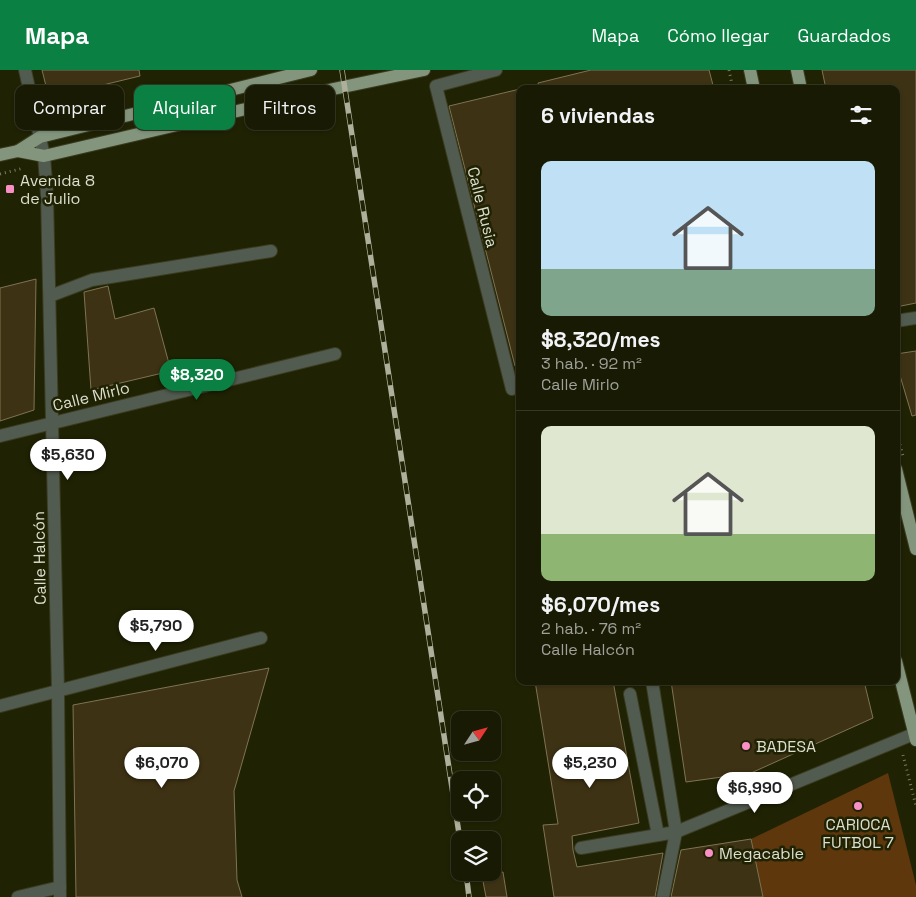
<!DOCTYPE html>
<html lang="es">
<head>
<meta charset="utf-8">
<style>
  :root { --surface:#181a03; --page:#252712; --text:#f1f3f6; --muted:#9fa19a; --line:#363825; --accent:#0b8043 }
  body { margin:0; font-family:"Space Grotesk",sans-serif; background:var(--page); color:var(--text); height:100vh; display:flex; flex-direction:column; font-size:19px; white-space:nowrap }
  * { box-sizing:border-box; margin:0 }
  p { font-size:16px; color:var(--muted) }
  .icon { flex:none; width:28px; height:28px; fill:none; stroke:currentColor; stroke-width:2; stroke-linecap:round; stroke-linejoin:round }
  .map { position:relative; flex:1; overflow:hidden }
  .side { position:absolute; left:516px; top:15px; width:384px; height:600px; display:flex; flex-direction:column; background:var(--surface); border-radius:10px; box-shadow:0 1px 4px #0004,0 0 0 1px var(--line) }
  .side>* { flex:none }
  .top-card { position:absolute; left:15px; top:15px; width:426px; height:45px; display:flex; gap:10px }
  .needle { width:32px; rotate:54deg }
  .controls { position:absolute; left:451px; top:641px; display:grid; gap:10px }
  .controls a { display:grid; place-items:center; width:50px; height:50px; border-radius:10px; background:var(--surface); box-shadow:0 1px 4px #0004,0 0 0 1px var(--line); font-size:25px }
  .price { position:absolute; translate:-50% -42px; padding:0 11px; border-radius:18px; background:#fff; color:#222; font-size:16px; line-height:32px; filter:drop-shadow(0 1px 2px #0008) }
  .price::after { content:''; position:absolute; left:50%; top:30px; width:15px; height:11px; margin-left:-8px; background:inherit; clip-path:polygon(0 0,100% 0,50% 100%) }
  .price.selected { background:var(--accent); color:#fff }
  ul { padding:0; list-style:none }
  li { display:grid; align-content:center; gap:10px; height:265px; padding:0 25px }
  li+li { border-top:1px solid var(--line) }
  li span { display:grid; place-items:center; height:155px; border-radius:10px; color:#555 }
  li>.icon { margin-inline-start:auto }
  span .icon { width:90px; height:90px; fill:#fffc; stroke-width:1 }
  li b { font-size:21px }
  h2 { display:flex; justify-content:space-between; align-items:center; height:60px; padding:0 25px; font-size:21px }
  .pill { padding:0 18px; border-radius:10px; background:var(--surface); box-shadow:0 1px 4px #0004,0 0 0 1px var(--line); font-size:18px; line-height:45px }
  .pill.selected { background:var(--accent); color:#fff }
  header { display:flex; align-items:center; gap:30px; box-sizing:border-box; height:70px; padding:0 25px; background:var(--accent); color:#fff }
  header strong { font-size:24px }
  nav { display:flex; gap:28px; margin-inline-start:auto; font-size:18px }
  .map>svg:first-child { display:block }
  .green { fill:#5e370c }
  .building { fill:#3e3214; stroke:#7f7353 }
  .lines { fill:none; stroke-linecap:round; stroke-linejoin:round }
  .minor-casing { stroke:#3a3c20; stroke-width:14 }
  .major-casing { stroke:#3a3c20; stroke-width:14 }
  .path { stroke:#7a7d65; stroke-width:3; stroke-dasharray:1 4; stroke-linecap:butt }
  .minor { stroke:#525b4f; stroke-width:12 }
  .major { stroke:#83967d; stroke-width:12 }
  .rail-casing { stroke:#aeb09b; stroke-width:5.5 }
  .rail { stroke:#202204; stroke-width:4; stroke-dasharray:11; stroke-linecap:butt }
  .poi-dot { fill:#fa8fc6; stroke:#202204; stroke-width:2 }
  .labels { text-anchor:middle; stroke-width:5; stroke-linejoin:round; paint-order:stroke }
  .poi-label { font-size:16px; fill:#dcdfcd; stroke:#202204; text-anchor:start }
  .street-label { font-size:16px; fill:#dcdfcd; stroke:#202204 }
</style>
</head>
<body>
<header>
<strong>Mapa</strong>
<nav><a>Mapa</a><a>Cómo llegar</a><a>Guardados</a></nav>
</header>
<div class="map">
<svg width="916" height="827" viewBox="0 0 916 827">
  <rect width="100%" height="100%" fill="#202204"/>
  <polygon class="green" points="888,703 916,815 916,827 763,827 751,769"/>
  <g class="building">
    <polygon points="42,0 139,0 140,6 49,28"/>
    <polygon points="591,0 709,0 714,19 539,19 538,13"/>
    <polygon points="822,0 916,0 916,233 896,237 896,19 826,19"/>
    <polygon points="520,19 520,296 515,296 449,36"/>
    <polygon points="36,209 34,340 0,351 0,218"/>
    <polygon points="108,216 115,249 154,238 171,301 91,320 84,222"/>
    <polygon points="916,281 916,345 912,346 896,292 896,284"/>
    <polygon points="269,598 234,721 237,810 242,827 76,827 73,635"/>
    <polygon points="535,611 613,611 639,753 572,766 573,780 577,797 663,783 655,827 554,827 543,755 558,754"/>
    <polygon points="671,611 864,611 873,648 751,703 686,712"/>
    <polygon points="751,769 763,827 671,827 681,780"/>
    <polygon points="503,802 507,827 486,827 482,806"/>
  </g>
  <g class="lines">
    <defs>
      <g id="minor">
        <polyline points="25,0 44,86 47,125 58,621 60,827"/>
        <polyline points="496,0 436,16 512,319 520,317"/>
        <polyline points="50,226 92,210 271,181"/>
        <polyline points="896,251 916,248"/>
        <polyline points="0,366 335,284"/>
        <polyline points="652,611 676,762 663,827"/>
        <polyline points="630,624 658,765"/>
        <polyline points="0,636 261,568"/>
        <polyline points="581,778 676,762 916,663"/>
        <polyline points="18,827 60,817"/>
      </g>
      <g id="major">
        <polyline points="750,0 754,19"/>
        <polyline points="797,0 801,19"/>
        <polyline points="18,81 44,86 319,22 424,0"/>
        <polyline points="0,85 18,81 40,67 311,0"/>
        <polyline points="896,399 916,479"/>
        <polyline points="896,591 916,670"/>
      </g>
    </defs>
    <use href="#minor" class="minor-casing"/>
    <use href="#major" class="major-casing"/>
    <g class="path">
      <polyline points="729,0 733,19"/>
      <polyline points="0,104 24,98"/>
      <polyline points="896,360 903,386"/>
      <polyline points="903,685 916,736"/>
    </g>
    <use href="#minor" class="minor"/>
    <use href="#major" class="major"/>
    <defs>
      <g id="rail">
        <polyline points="342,0 460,770"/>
        <polyline points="466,802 469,827"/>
      </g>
    </defs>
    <use href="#rail" class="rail-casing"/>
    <use href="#rail" class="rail"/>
  </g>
  <g class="poi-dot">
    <rect x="5" y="114" width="10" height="10" rx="2.5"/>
    <circle cx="746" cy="676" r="5"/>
    <circle cx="858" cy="736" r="5"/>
    <circle cx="709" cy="783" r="5"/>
  </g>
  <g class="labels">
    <g class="poi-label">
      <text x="20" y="116">Avenida 8<tspan x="20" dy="18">de Julio</tspan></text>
      <text x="756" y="682">BADESA</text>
      <text x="858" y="760" text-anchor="middle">CARIOCA<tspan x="858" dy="18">FUTBOL 7</tspan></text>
      <text x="719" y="789">Megacable</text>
    </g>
    <g class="street-label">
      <text transform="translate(483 137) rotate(76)" y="6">Calle Rusia</text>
      <text transform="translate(91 326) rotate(-14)" y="6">Calle Mirlo</text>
      <text transform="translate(39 488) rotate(-91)" y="6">Calle Halcón</text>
    </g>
  </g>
</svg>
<div class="controls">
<a><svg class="needle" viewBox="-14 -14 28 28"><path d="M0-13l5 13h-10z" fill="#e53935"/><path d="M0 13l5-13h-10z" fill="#9fa19a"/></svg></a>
<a><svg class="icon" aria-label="locate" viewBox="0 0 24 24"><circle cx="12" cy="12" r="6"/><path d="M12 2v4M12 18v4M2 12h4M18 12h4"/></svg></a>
<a><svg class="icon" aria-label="layers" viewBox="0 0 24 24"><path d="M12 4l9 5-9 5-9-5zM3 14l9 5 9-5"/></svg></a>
</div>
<b class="price selected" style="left:197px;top:331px">$8,320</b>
<b class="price" style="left:68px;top:411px">$5,630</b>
<b class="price" style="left:156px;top:582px">$5,790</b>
<b class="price" style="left:162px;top:719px">$6,070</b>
<b class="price" style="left:590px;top:719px">$5,230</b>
<b class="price" style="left:755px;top:744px">$6,990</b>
<div class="top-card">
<a class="pill">Comprar</a>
<a class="pill selected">Alquilar</a>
<a class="pill">Filtros</a>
</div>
<section class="side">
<h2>6 viviendas<svg class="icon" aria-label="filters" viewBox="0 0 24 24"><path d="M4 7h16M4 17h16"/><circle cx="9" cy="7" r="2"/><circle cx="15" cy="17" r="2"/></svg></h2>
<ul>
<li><span style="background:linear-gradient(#bfe0f5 70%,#7fa58c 0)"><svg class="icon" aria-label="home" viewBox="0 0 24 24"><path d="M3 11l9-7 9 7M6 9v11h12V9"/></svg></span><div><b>$8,320/mes</b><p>3 hab. · 92 m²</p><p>Calle Mirlo</p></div></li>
<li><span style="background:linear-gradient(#dfe7d0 70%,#8fb573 0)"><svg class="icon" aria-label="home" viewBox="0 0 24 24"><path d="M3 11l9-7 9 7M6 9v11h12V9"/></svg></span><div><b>$6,070/mes</b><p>2 hab. · 76 m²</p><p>Calle Halcón</p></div></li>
</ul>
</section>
</div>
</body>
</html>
